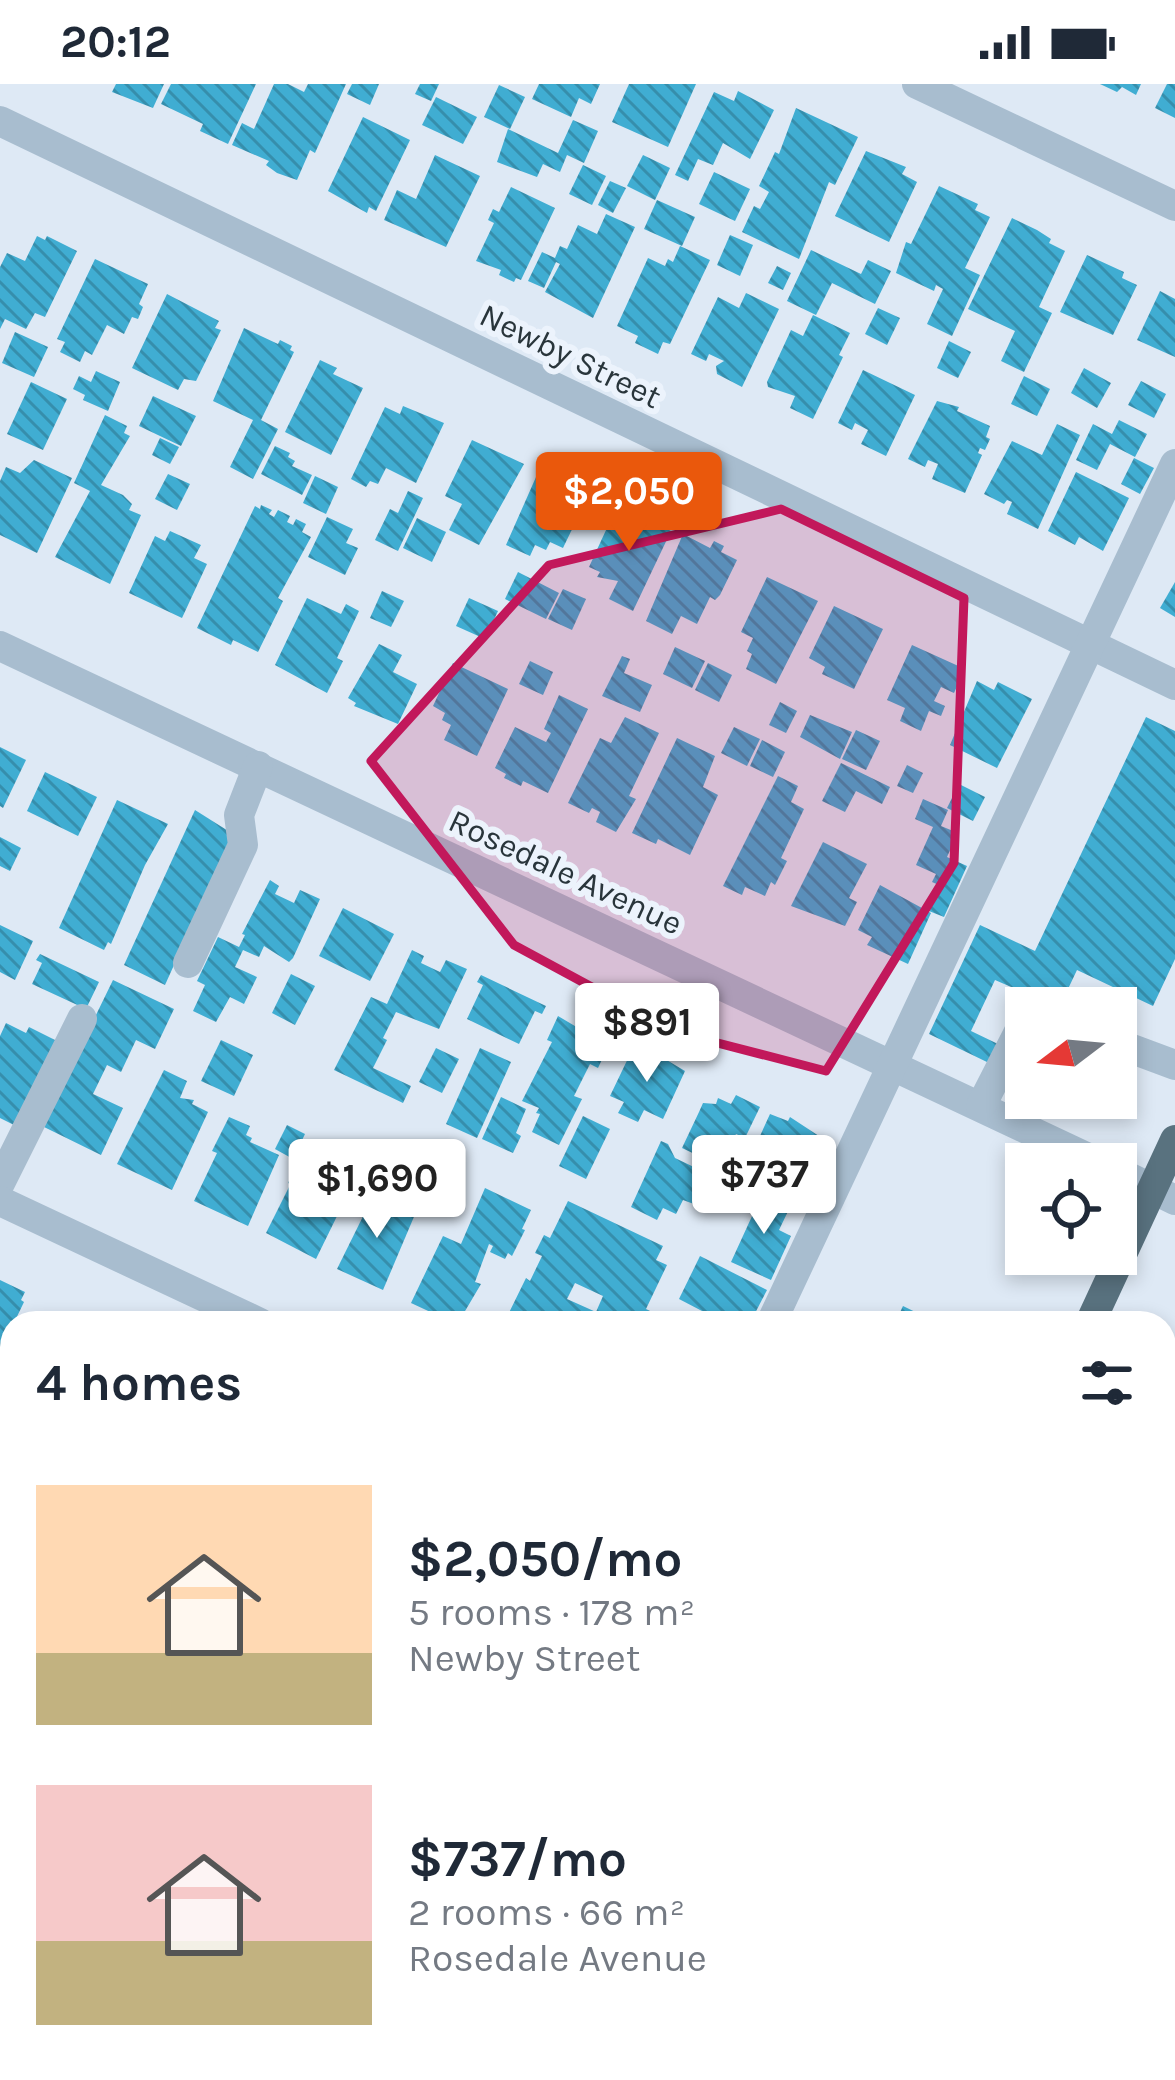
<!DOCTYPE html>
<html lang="en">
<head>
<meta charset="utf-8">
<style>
  :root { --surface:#fff; --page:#f2f2f3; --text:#1f2937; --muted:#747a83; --accent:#ea580c }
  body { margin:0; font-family:Karla,sans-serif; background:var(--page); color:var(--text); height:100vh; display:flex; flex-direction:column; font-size:45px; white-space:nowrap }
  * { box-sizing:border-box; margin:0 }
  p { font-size:39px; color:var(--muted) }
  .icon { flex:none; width:66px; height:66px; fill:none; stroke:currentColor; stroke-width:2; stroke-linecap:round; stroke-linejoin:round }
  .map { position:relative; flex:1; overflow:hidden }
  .side { position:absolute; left:0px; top:1227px; width:1176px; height:771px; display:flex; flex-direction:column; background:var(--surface); border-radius:36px 36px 0 0; box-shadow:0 6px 18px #0003 }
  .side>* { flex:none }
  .needle { width:78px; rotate:254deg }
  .tools { position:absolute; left:1005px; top:903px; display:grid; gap:24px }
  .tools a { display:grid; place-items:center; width:132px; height:132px; border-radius:0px; background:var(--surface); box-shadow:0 6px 18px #0003; font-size:60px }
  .price { position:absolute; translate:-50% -102px; padding:0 27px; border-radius:12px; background:#fff; color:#222; font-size:39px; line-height:78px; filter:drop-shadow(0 3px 6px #0008) }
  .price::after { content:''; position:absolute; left:50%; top:72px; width:36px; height:27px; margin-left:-18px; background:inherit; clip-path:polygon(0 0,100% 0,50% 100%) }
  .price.active { background:var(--accent); color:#fff }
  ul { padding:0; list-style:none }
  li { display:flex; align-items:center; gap:36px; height:300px; padding:0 36px }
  li span { display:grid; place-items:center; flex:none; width:336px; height:240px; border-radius:0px; color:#555 }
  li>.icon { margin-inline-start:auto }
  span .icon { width:144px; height:144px; fill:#fffc; stroke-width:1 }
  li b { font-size:51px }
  h2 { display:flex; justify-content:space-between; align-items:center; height:144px; padding:0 36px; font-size:51px }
  .status { display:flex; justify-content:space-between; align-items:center; height:84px; padding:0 60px; background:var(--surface); direction:ltr }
  .status svg { height:33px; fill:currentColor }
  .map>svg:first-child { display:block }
  .building { fill:url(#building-back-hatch); fill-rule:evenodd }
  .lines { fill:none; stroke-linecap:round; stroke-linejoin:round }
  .minor { stroke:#a8bdcf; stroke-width:30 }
  .major { stroke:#59727f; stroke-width:30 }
  .marked { fill:#c2185b; fill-opacity:0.2; stroke:#c2185b; stroke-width:9; stroke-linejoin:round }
  .labels { text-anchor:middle; stroke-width:12; stroke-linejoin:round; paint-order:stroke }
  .street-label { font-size:33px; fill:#29353b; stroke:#ecf3fc }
</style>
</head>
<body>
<div class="status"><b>20:12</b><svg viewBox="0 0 49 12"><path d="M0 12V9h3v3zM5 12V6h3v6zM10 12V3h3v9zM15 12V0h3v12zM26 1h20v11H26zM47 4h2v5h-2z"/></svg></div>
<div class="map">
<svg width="1175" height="1996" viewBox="0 0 1175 1996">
  <defs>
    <pattern id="building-back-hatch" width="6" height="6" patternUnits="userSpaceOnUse" patternTransform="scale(3)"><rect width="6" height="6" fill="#40add2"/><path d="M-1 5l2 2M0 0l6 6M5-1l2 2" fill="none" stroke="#368eac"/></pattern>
  </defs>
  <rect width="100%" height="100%" fill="#dee9f5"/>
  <g class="building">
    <polygon points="116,0 164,0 153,24 112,8"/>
    <polygon points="171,0 256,0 228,60 200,47 203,40 161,20"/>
    <polygon points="274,0 288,0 304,8 308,0 346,0 315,69 310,66 297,96 277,89 266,81 269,77 232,61 242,39 254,45"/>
    <polygon points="352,0 379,0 370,21 347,10"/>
    <polygon points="420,0 439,0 431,17 415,10"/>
    <polygon points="539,0 600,0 591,20 579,14 571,33 532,15"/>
    <polygon points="629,0 696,0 668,63 612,38"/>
    <polygon points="1100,0 1141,0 1136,11 1122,3 1117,8"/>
    <polygon points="1167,0 1175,0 1175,34 1155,24"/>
    <polygon points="499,1 525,13 510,45 484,33"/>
    <polygon points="738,7 774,26 750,75 723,59 713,81 698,75 688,97 675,91 714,8 734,17"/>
    <polygon points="436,13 477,33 463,60 422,41"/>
    <polygon points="796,24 858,53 835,101 829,98 799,175 742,148 754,122 760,125 769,108 759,102 775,68 779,70"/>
    <polygon points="363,33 410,56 376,127 369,123 367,129 328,107"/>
    <polygon points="573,36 598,47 584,79 567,71 560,88 543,80 537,93 497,78 508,45 558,69"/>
    <polygon points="866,67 906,83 902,90 917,98 889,158 835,132"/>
    <polygon points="435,71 480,92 446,163 384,136 397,106 416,115"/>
    <polygon points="643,71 670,84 655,116 627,102"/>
    <polygon points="583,81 606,92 592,121 569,110"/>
    <polygon points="714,88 750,105 735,137 699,120"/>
    <polygon points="610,97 626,104 613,129 598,121"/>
    <polygon points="939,102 978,120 975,126 990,133 965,184 980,191 952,252 927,240 943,205 936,201 934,207 896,189 906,158 911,160"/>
    <polygon points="511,103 555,124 521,196 516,194 514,198 499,191 501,186 476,177 494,139 488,136 493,125 499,128"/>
    <polygon points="657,116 695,133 682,162 644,145"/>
    <polygon points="606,130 635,143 593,234 545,208 560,180 556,178 544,204 528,197 542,168 555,174 560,162 567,165 578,141 597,150"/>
    <polygon points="1012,134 1037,146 1051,155 1049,159 1065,167 1039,223 1052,229 1024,288 1001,277 1015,247 968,225"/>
    <polygon points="730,151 753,161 740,192 717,181"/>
    <polygon points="37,152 45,156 47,152 77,167 45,233 35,229 26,245 5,235 0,245 0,183 7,169 25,177"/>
    <polygon points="680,162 710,176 670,260 663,258 658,270 635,259 638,252 617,242 648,174 665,182 668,175 673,178"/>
    <polygon points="811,166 861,190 868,176 891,187 875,220 832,199 816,231 787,217"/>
    <polygon points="1087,171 1124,188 1122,194 1137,201 1113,251 1060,228"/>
    <polygon points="95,175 148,200 139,220 143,223 138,235 132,233 124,250 107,241 92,271 85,267 80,278 60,268 65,258 57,255"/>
    <polygon points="777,182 791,189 783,206 768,199"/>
    <polygon points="1160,207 1175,215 1175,273 1137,256"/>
    <polygon points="746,209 779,225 742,303 717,290 716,282 724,277 709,270 706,277 691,270 718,213 739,224"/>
    <polygon points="167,210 219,237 215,244 221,246 196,297 184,295 178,306 132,284"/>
    <polygon points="878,224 900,234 887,261 865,250"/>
    <polygon points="813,231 850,249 839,271 843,273 813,335 790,324 795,312 768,303 767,298 791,246 803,252"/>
    <polygon points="244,244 278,260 280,256 292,262 290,266 294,268 261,336 278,345 253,395 230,383 253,336 213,317"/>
    <polygon points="15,248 48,263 34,293 2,279"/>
    <polygon points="949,257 971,268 958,294 937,284"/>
    <polygon points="320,276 337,284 333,290 363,304 331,371 285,348"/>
    <polygon points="1084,284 1111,299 1097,324 1071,309"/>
    <polygon points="863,286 915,311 886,372 861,360 868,346 855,339 852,346 838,339"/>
    <polygon points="96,287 120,298 108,327 83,316 85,311 73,305 79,292 91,298"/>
    <polygon points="1024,292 1050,305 1037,332 1011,320"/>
    <polygon points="1141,297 1166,310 1154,334 1128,321"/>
    <polygon points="31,298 67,315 43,366 7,350"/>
    <polygon points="153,312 196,332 181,362 139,342"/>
    <polygon points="937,317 959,323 957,327 990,342 986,353 990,355 985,366 980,364 978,369 982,371 965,409 932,395 938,380 928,376 925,383 908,375"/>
    <polygon points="403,322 444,339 416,399 386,384 378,400 370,397 366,403 351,395 385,323 400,330"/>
    <polygon points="105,331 127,342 124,349 130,352 101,401 123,411 132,420 129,426 141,431 110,500 55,473 90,407 74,399"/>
    <polygon points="1119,336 1147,350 1135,373 1110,360 1097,386 1076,376 1093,340 1112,350"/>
    <polygon points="1057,340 1080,351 1038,445 1007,430 1012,418 1007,416 1004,420 984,410 1012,357 1042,371"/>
    <polygon points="160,354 179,363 170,380 152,371"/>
    <polygon points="472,356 524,380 479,461 449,446 462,420 445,412"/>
    <polygon points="275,362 290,369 288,373 295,377 292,382 312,391 302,411 261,390"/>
    <polygon points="1134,374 1154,384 1140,410 1121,400"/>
    <polygon points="34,376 72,394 37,469 0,451 0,397 6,383 20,389"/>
    <polygon points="540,384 590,408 563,464 550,458 546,466 535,461 530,472 506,461"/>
    <polygon points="1076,388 1129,414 1103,467 1079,453 1075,461 1048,447"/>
    <polygon points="168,390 190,400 177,426 155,415"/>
    <polygon points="315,392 338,403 326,430 303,419"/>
    <polygon points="408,407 423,414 398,467 375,456 390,425 398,429"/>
    <polygon points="618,420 671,447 633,527 609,515 618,497 597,493 600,488 589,483"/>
    <polygon points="261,421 272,426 269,430 274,433 278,426 290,432 287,438 293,441 296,435 306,440 302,448 311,453 278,514 283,517 258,568 233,556 231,561 197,544 255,422 260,425"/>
    <polygon points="327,433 353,445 346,459 358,464 345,491 308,473"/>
    <polygon points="417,434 446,448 432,478 403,464"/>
    <polygon points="170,447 201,461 194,474 207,480 182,534 129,509 155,452 165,457"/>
    <polygon points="683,450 710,464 714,457 724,462 721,468 737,476 720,511 715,516 710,513 697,540 681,532 672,550 646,537"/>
    <polygon points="518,488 559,509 546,535 505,515"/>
    <polygon points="767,493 818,517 776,600 746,585 752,570 747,567 753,554 741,548"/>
    <polygon points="1175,498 1175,533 1160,524"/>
    <polygon points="563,505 586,515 572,546 548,535"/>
    <polygon points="382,507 404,517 391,543 370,534"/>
    <polygon points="307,514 341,530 346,520 359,527 337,574 343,577 327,609 275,581"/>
    <polygon points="469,514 498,527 485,555 456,542"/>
    <polygon points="834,522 883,545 854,605 822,590 825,583 809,574"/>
    <polygon points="379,560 402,571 393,588 417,600 398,640 354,622 356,619 348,614"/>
    <polygon points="912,561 965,585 954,609 941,603 934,617 945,622 941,632 929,627 921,647 900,637 905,624 887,616"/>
    <polygon points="675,563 705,577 692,604 663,590"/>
    <polygon points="622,572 630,575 624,589 652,601 640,628 602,612"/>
    <polygon points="530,577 553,588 543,611 519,600"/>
    <polygon points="453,579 508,605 477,672 444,656 451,641 442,636 445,629 433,622"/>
    <polygon points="708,579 732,591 719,618 695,606"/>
    <polygon points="977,597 994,606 998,598 1032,615 997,684 950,661"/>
    <polygon points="559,611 588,625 548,709 523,697 521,702 504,694 506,690 495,684 515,643 546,658 551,649 544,645"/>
    <polygon points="780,618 797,627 786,649 769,641"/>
    <polygon points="810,631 852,648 840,675 800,653"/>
    <polygon points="625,633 659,649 629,712 636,715 616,748 596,738 600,728 592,724 589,729 568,719 600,654 611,659"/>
    <polygon points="1146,633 1175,647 1175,875 1153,922 1077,886 1059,924 995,896 971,947 998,960 989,979 929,950 980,841 1035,867"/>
    <polygon points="734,643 760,655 747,682 721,669"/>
    <polygon points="856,646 880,657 866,686 842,675"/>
    <polygon points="677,654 715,672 703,703 718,711 690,771 658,755 656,760 632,749"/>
    <polygon points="762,656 785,668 773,693 750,682"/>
    <polygon points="0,663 26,676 3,724 0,722"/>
    <polygon points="841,679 890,703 882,720 856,707 845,728 822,717"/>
    <polygon points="907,681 923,689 913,709 897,702"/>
    <polygon points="45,688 97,713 78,752 27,727"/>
    <polygon points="778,692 798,702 791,718 804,725 781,774 787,777 775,801 771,798 765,812 745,803 742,811 723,802"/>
    <polygon points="959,700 985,713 973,737 947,724"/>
    <polygon points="923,715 948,726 941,742 958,749 947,773 967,782 944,833 929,827 941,802 932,798 936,790 916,781 933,743 915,735"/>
    <polygon points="117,716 168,740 145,781 111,860 108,858 104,866 59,844"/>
    <polygon points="195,726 233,750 165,901 124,881"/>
    <polygon points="0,753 21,764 10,787 0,782"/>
    <polygon points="823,758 867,780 849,814 857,818 845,842 791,822"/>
    <polygon points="270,796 279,802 275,810 294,819 300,806 320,815 293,874 289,878 264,862 259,873 243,866 235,883 257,893 244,920 230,913 216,938 193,927 205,901 197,897 218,853 239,863 245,851 242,850"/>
    <polygon points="880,801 931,829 908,880 867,861 872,853 858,846"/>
    <polygon points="343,824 394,850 370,897 319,872"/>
    <polygon points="0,841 33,857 15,896 0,888"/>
    <polygon points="412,866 424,872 421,879 440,888 446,876 467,885 439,945 396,928 383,954 387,956 373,984 411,1002 403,1019 334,986 371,913 387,920"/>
    <polygon points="40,870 99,898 86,925 32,900 42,879 36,876"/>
    <polygon points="291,890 315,902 295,941 272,929"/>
    <polygon points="481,891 546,922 542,930 535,927 519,960 467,935 483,901 477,898"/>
    <polygon points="113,896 174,925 155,965 136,956 121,988 107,981 93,1010 123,1024 101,1071 42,1042"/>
    <polygon points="558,932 585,948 589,941 613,952 598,984 590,980 574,1012 582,1015 559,1061 532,1048 540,1030 536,1029 539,1024 522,1017 552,958 547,956"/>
    <polygon points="6,939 26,949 29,943 61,959 20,1044 0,1034 0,952"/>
    <polygon points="221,956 253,971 234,1012 201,997"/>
    <polygon points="436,964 459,975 442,1009 419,998"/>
    <polygon points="480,964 511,978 477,1054 446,1040"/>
    <polygon points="633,964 648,971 650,966 685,987 663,1035 644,1026 638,1038 618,1029 624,1018 610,1012"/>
    <polygon points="164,986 187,997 180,1014 194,1016 192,1020 208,1028 172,1106 117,1080"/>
    <polygon points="736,1011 760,1023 745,1054 736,1050 722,1081 729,1085 710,1126 683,1116 676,1130 663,1124 657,1136 631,1123 661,1057 668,1060 675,1074 698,1085 703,1074 682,1064 699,1028 703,1019 716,1020 718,1014 731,1020"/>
    <polygon points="501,1013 526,1025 516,1049 521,1052 513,1069 482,1055"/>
    <polygon points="770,1030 788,1037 790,1033 822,1054 801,1100 749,1076"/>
    <polygon points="583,1032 610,1045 586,1095 559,1082"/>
    <polygon points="229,1033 250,1042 246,1051 252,1054 250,1058 279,1071 248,1142 194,1117 217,1069 212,1067"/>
    <polygon points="287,1041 305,1050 293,1075 275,1065"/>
    <polygon points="340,1066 361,1076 366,1066 379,1072 364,1109 328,1092"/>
    <polygon points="300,1072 324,1084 311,1110 288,1099"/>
    <polygon points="448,1086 457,1090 452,1102 456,1104 443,1132 417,1119 430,1091 442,1097"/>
    <polygon points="289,1103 339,1128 316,1175 266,1149"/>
    <polygon points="485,1104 531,1126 522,1145 525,1146 512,1172 508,1169 505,1175 490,1168 493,1162 489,1160 475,1198 481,1200 458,1239 435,1239 439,1232 411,1219 443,1152 461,1160"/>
    <polygon points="764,1106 792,1119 779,1146 791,1152 771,1196 731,1178"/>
    <polygon points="375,1108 416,1128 383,1206 337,1185"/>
    <path d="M 568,1117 L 663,1162 L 656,1176 L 667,1181 L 646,1225 L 654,1229 L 650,1239 L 623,1229 L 618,1239 L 504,1239 L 526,1194 L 530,1197 L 542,1172 L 535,1169 L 544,1151 L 550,1154 ZM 575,1199 L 603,1212 L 596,1228 L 567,1215 Z"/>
    <polygon points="700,1172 767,1206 750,1239 725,1239 679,1215"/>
    <polygon points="0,1196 25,1208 21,1216 24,1218 0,1268"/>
    <polygon points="903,1222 938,1239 895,1239"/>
    <polygon points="7,1300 12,1302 12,1353 8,1362 0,1359 0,1316"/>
    <polygon points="1164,1382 1175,1387 1175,1570 1164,1565"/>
    <polygon points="12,1545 12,1590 0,1585 0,1571"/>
    <polygon points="1164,1578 1175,1583 1175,1764 1164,1759"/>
    <polygon points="0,1759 12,1764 12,1854 0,1880"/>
    <polygon points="12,1894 12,1986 42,1986 38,1996 0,1996 0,1920"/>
    <polygon points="142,1986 177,1986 172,1996 164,1992 163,1996 138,1996"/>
    <polygon points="237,1986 296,1986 291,1996 232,1996"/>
    <polygon points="357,1986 390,1986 385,1996 352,1996"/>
    <polygon points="436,1986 533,1986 529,1996 431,1996"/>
    <polygon points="826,1986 993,1986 1014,1996 821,1996"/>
  </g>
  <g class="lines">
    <g class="minor">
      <polyline points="917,0 1175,122"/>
      <polyline points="0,37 1175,601"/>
      <polyline points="0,562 1101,1080"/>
      <polyline points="188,879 243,761 239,731 258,682"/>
      <polyline points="1116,959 1175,981"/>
      <polyline points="981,1022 1026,934"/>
      <polyline points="1116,1087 1175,1116"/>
      <polyline points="0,1099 82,935"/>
      <polyline points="0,1117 260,1239"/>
      <polyline points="771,1239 1175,380"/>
      <polyline points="0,1678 12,1684"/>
      <polyline points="1164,1831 1175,1836"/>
      <polyline points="1164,1938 1175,1906"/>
      <polyline points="645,1986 666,1996"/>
      <polyline points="410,1996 415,1986"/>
      <polyline points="1145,1996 1148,1986"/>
    </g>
    <g class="major">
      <polyline points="1090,1239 1175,1056"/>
      <polyline points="734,1996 739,1986"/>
    </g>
  </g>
  <path class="marked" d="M 781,425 L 964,514 L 954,779 L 826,987 L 675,948 L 514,861 L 371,677 L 549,481 Z"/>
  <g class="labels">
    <g class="street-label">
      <text transform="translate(571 271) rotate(26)" y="12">Newby Street</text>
      <text transform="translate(566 787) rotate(25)" y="12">Rosedale Avenue</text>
    </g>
  </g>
</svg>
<div class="tools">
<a><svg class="needle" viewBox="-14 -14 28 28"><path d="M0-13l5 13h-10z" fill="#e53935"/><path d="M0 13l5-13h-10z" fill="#747a83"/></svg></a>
<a><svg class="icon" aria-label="locate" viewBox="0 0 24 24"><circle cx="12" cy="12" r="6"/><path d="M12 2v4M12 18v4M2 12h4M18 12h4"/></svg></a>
</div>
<b class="price active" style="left:629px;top:470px">$2,050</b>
<b class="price" style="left:647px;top:1001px">$891</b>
<b class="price" style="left:764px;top:1153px">$737</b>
<b class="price" style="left:377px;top:1157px">$1,690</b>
<section class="side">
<h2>4 homes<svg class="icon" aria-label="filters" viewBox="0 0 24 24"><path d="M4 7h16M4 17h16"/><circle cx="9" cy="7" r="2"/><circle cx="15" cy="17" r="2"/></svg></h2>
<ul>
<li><span style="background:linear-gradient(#ffd9b3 70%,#c2b280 0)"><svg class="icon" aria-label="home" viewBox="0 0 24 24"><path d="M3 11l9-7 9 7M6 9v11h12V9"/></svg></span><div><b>$2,050/mo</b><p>5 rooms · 178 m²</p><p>Newby Street</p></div></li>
<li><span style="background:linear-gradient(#f6c9c9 65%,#c2b280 0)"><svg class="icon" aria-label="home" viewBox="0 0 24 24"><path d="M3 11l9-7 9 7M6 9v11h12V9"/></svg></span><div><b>$737/mo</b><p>2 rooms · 66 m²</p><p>Rosedale Avenue</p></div></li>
</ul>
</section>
</div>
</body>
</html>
